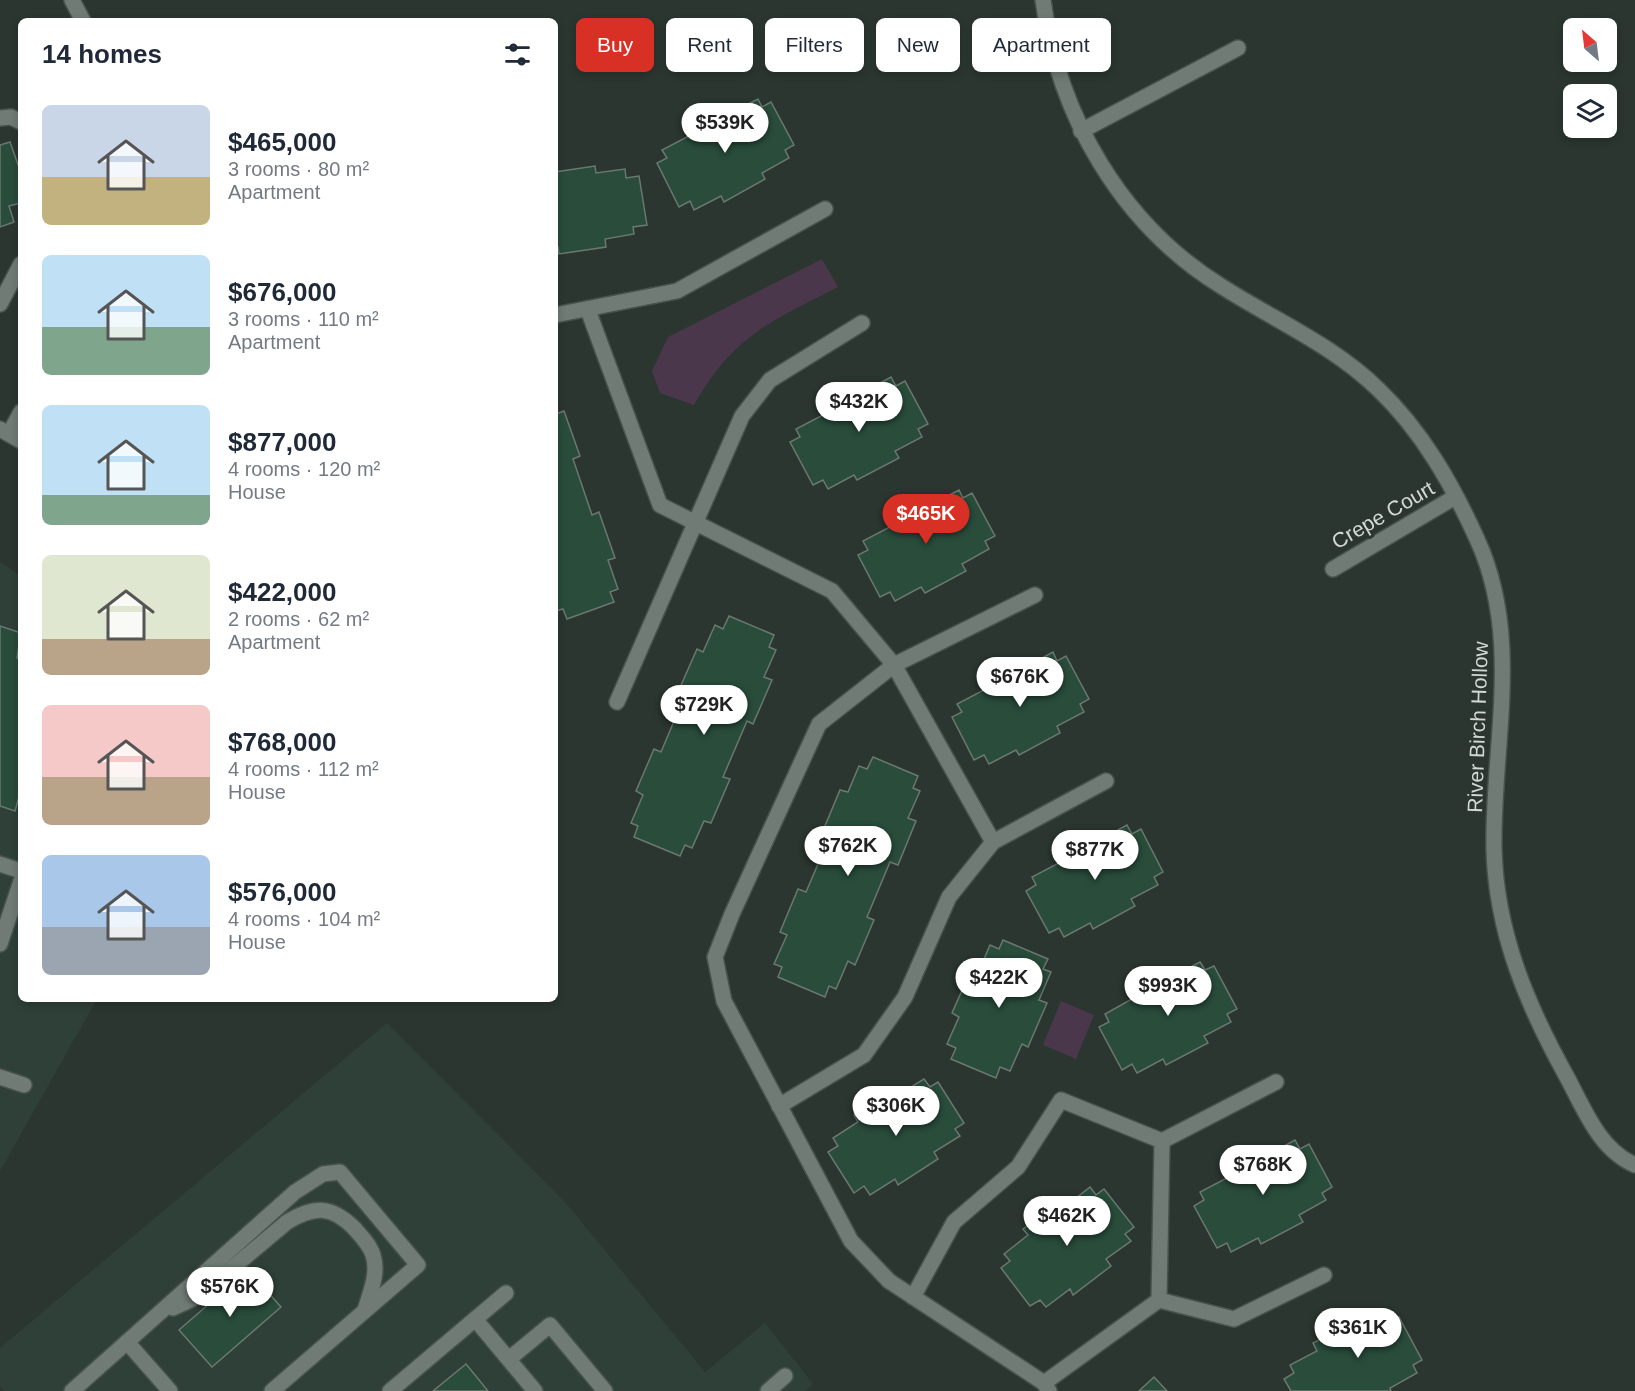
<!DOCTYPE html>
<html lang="en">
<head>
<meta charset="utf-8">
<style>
  :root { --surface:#fff; --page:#f6f6f7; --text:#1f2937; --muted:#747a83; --accent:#d93025 }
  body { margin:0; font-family:Helvetica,sans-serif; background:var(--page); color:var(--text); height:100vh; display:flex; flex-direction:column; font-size:22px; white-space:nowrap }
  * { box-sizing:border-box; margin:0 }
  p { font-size:20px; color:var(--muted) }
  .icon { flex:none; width:33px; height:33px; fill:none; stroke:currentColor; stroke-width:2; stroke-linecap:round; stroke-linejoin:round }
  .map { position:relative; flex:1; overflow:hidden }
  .drawer { position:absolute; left:18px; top:18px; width:540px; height:984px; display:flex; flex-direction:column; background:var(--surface); border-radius:9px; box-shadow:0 3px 9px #0003 }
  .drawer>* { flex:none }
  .hud { position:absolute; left:576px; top:18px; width:570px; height:54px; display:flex; gap:12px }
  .needle { width:39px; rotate:332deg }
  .tools { position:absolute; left:1563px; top:18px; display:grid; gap:12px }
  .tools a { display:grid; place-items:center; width:54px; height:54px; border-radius:9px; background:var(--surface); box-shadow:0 3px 9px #0003; font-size:30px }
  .price { position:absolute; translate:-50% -51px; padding:0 14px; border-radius:21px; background:#fff; color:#222; font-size:20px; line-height:39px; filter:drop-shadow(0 2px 3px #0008) }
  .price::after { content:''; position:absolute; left:50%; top:36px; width:18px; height:14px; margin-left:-9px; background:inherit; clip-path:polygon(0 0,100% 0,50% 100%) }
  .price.current { background:var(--accent); color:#fff }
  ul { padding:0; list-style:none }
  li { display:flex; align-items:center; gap:18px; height:150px; padding:0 24px }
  li span { display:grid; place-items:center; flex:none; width:168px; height:120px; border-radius:9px; color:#555 }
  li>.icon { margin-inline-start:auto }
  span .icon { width:72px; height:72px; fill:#fffc; stroke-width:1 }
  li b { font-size:26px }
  h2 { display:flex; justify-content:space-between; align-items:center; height:72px; padding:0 24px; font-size:26px }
  .chip { padding:0 21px; border-radius:9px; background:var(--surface); box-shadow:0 3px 9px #0003; font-size:21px; line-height:54px }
  .chip.current { background:var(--accent); color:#fff }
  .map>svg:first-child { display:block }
  .built { fill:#2e4037 }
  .green { fill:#4b374c }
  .building { fill:#294c3b; stroke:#6b7871; stroke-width:1.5 }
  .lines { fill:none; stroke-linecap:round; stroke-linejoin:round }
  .lane-casing { stroke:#48524d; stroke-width:18 }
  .street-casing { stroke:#48524d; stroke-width:18 }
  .lane { stroke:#6f7b74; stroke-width:15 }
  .street { stroke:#6f7b74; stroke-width:15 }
  .labels { text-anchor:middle; stroke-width:6; stroke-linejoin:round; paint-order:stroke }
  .street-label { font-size:21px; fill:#d2d9d5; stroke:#2b3630 }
</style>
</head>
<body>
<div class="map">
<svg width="1635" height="1391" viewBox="0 0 1635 1391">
  <rect width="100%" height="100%" fill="#2b3630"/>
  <g class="built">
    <polygon points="0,562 21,576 21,999 97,999 0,1171"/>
    <polygon points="387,1023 565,1202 705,1372 765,1323 813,1384 805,1391 4,1391 0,1386 0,1348"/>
  </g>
  <g class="green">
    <path d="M 822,259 L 838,287 C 770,322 734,335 694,405 L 660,393 L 652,371 L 668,337 Z"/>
    <polygon points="1061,1001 1094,1015 1076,1059 1043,1045"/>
  </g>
  <g class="building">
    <polygon points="758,99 762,107 771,102 794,145 785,150 789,158 762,173 765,179 724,202 721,196 694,210 690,201 679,207 657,163 667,158 662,150 689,136 685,128 727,106 731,113"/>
    <polygon points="10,142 21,173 21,203 9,206 14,222 0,227 0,145"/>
    <polygon points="595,166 596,173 625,169 626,178 639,176 647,225 633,227 634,234 605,239 606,247 559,254 558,247 555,247 555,172"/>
    <polygon points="891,377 896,386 905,381 928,424 918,429 922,437 895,451 899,458 857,480 854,475 828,489 823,480 813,485 790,442 800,437 796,429 823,415 819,407 861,385 864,392"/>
    <polygon points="555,411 556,414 564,411 580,456 573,459 592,515 599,512 615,558 608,560 618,589 610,592 614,602 567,619 563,609 555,611"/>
    <polygon points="959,490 963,498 972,493 995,536 985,541 989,549 962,564 966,571 925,593 921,587 895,601 890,592 880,597 858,555 868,550 863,541 890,527 886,520 928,497 932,504"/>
    <polygon points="729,616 774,635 769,647 776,650 764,677 772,680 753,724 747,721 723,777 730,779 711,823 704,821 692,848 685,845 680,856 634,837 638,826 631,823 643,795 636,791 654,749 661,752 685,695 678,692 697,649 703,652 715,625 723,629"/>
    <polygon points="0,626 21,633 17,658 21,659 21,790 15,811 0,806"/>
    <polygon points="1053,652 1057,661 1066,656 1089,699 1080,704 1084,712 1057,726 1060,733 1019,755 1016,750 989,764 984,755 974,760 952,717 962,712 957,704 984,690 980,682 1022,660 1026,667"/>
    <polygon points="873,757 918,776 913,788 920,791 908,818 916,821 898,865 890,862 867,917 874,920 855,965 848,961 836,989 829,986 825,997 778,977 782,967 774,964 787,935 780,932 798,889 806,892 830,836 822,833 840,790 848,792 859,766 867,769"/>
    <polygon points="1127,825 1132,834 1141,829 1163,872 1154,877 1158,885 1131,899 1135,906 1093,929 1090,923 1064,937 1059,928 1049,933 1026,891 1036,885 1032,877 1059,863 1054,855 1096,833 1100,840"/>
    <polygon points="1003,940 1048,959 1043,969 1051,972 1039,1000 1047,1003 1028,1047 1022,1044 1010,1071 1000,1067 996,1078 951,1059 956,1048 947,1044 959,1017 952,1013 971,970 978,973 990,945 999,949"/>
    <polygon points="1200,962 1205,970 1214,966 1237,1009 1227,1014 1231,1022 1204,1036 1208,1043 1166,1065 1163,1059 1137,1073 1132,1064 1122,1070 1099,1027 1109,1022 1105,1014 1132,999 1128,992 1170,969 1173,976"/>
    <polygon points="924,1079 930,1087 938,1082 964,1123 955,1129 960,1136 934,1152 938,1159 898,1185 895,1179 870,1195 864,1186 854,1193 828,1152 838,1146 833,1138 858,1122 854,1115 894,1089 898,1095"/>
    <polygon points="1295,1140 1300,1149 1309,1144 1332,1187 1322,1193 1326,1200 1299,1215 1303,1222 1261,1244 1258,1238 1231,1252 1227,1243 1217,1248 1194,1206 1204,1200 1200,1192 1227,1178 1222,1170 1264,1148 1268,1155"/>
    <polygon points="1090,1187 1096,1195 1104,1189 1134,1227 1125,1234 1131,1241 1106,1259 1111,1266 1073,1295 1070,1289 1046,1307 1040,1300 1030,1306 1001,1268 1010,1261 1004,1254 1028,1235 1023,1229 1061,1200 1066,1206"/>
    <polygon points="248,1270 281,1307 212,1367 179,1330"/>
    <polygon points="1385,1313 1390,1322 1399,1317 1422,1360 1413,1365 1417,1373 1390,1388 1391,1391 1291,1391 1284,1379 1294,1373 1290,1365 1317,1351 1313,1343 1355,1321 1358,1328"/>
    <polygon points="466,1364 488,1391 433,1391"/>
    <polygon points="1154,1377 1167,1391 1139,1391"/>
  </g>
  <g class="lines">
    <defs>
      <g id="lane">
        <polyline points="72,0 83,21"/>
        <polyline points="0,118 11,117 21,122"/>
        <polyline points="0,304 21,264"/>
        <polyline points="588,310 660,505 832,591 894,665 993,842"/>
        <polyline points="555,315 677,291 825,209"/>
        <polyline points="0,429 21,441"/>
        <polyline points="9,434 21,412"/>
        <polyline points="1035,595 894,665 819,724 732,914 715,957 724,1001 851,1241 889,1281 1044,1383 1049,1391"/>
        <polyline points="617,702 742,416 770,380 862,323"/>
        <polyline points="0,864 21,871"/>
        <polyline points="0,944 21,881"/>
        <polyline points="0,1077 24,1085"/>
        <polyline points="779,1106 864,1055 905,997 949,897 993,842 1106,781"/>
        <polyline points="1162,1141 1276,1082"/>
        <polyline points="913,1297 954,1222 1018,1167 1061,1100 1162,1141 1159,1300 1044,1383"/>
        <polyline points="1159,1300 1234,1319 1324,1275"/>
        <path d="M 173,1308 L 199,1296 L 287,1222 C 314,1206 331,1205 354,1228 C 361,1236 370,1245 373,1255 C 379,1273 370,1293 365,1310"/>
        <polyline points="475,1319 535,1391"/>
        <polyline points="127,1342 170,1391"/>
        <polyline points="509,1359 550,1325 605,1391"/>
        <polyline points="72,1391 295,1192 323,1174 340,1172 418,1265 272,1391"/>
        <polyline points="390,1391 506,1293"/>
        <polyline points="768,1391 785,1376"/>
      </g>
      <g id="street">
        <path d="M 1043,0 C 1058,115 1121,224 1221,286 C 1274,320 1333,345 1378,389 C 1422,431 1452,484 1477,539 C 1523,639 1492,745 1494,849 C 1496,933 1528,1007 1568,1079 C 1585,1111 1600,1150 1635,1165"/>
        <polyline points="1081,131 1238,48"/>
        <polyline points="1333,569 1455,497"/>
      </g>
    </defs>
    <use href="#lane" class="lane-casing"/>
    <use href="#street" class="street-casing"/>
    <use href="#lane" class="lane"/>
    <use href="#street" class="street"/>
  </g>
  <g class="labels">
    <g class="street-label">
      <text transform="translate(1383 515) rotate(-30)" y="7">Crepe Court</text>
      <text transform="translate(1478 727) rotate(-88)" y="7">River Birch Hollow</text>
    </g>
  </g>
</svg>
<div class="tools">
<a><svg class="needle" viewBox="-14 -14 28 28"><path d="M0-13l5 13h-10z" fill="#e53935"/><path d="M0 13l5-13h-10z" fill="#747a83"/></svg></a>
<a><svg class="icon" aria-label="layers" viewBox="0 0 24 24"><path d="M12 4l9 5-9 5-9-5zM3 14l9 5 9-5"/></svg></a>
</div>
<b class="price" style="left:725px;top:154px">$539K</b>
<b class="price" style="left:859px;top:433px">$432K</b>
<b class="price current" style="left:926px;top:545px">$465K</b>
<b class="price" style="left:1020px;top:708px">$676K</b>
<b class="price" style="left:704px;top:736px">$729K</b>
<b class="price" style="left:848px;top:877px">$762K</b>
<b class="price" style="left:1095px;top:881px">$877K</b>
<b class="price" style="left:999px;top:1009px">$422K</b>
<b class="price" style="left:1168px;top:1017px">$993K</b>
<b class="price" style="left:896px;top:1137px">$306K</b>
<b class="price" style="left:1263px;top:1196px">$768K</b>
<b class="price" style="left:1067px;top:1247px">$462K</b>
<b class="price" style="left:230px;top:1318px">$576K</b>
<b class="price" style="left:1358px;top:1359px">$361K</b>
<div class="hud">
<a class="chip current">Buy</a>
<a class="chip">Rent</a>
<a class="chip">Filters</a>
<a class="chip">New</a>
<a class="chip">Apartment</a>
</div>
<section class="drawer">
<h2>14 homes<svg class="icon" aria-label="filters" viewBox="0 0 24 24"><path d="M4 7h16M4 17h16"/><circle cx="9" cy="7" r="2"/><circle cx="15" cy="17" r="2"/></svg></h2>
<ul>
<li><span style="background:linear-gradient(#c9d6e8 60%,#c2b280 0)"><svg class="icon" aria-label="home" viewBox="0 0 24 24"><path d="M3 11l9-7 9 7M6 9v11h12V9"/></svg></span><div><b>$465,000</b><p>3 rooms · 80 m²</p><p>Apartment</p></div></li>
<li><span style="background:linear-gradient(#bfe0f5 60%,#7fa58c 0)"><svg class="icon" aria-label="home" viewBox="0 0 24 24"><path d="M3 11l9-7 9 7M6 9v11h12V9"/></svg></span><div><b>$676,000</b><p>3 rooms · 110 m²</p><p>Apartment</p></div></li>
<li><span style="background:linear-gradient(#bfe0f5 75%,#7fa58c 0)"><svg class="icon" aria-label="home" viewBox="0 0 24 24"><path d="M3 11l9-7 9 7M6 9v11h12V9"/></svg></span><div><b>$877,000</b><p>4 rooms · 120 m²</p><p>House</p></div></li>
<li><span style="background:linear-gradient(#dfe7d0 70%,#b9a48a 0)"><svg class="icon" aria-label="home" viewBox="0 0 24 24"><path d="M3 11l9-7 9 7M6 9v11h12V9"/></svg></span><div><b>$422,000</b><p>2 rooms · 62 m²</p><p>Apartment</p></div></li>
<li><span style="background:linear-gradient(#f6c9c9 60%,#b9a48a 0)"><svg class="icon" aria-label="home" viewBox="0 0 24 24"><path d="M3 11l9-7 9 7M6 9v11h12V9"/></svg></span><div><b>$768,000</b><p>4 rooms · 112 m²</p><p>House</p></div></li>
<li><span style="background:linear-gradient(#a9c7e8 60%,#9aa5b1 0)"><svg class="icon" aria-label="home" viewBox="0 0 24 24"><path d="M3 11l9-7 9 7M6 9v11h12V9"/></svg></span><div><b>$576,000</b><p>4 rooms · 104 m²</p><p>House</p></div></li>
</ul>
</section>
</div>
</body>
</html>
